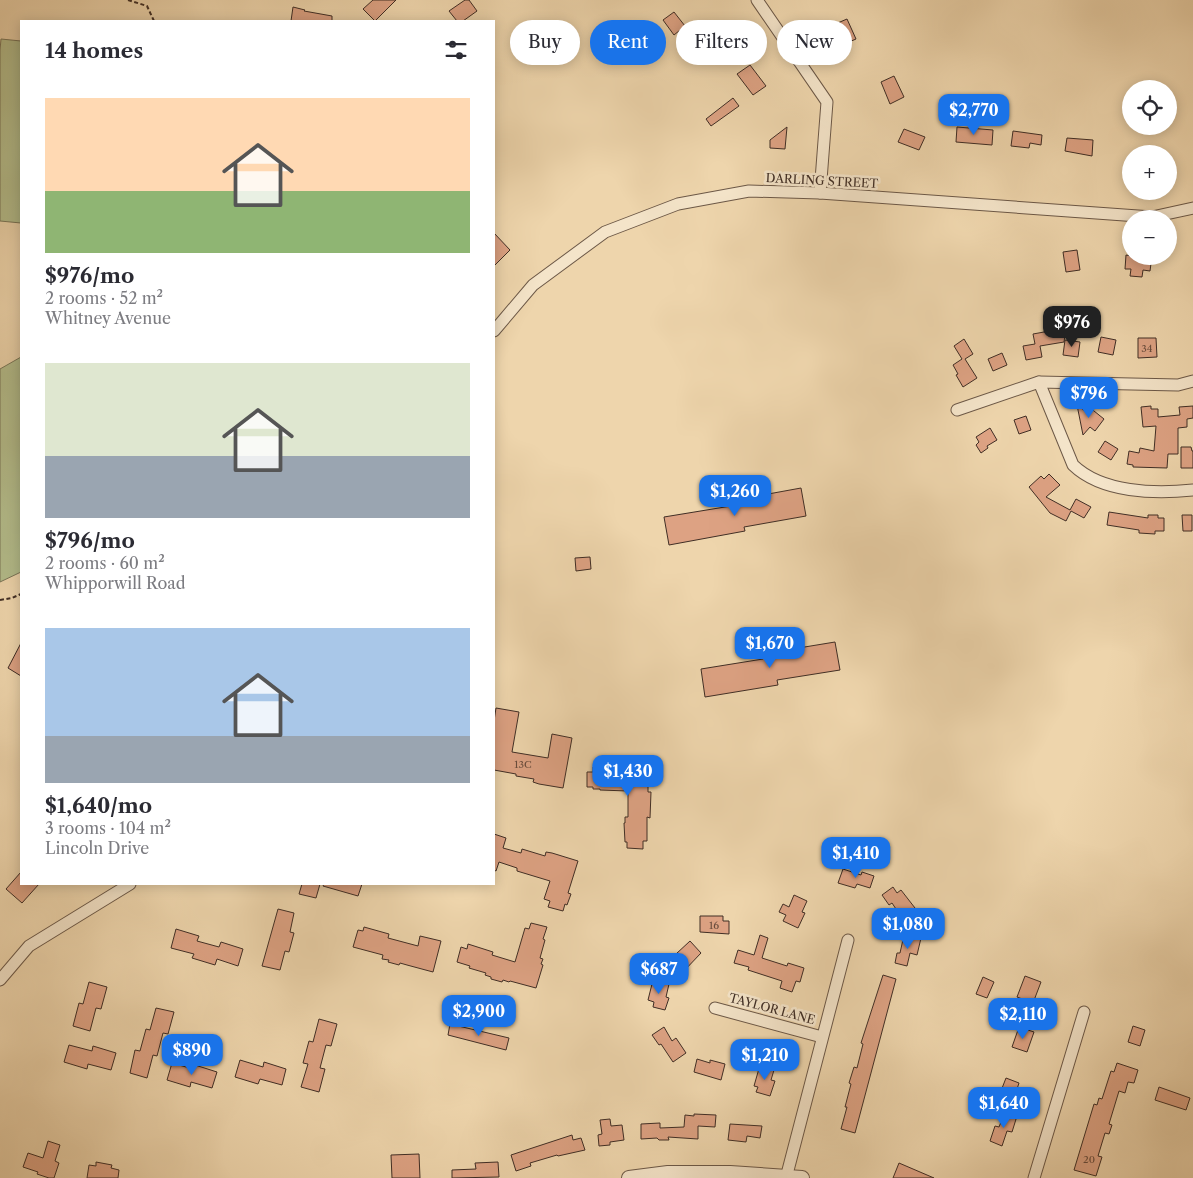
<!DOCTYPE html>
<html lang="en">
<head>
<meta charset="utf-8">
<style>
  :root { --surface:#fff; --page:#f2f2f3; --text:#2b2b33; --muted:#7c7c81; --accent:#1a73e8 }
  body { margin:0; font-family:"Libre Caslon Text",serif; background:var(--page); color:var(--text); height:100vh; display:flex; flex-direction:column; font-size:19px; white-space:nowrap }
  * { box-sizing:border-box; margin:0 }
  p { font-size:16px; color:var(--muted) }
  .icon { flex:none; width:28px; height:28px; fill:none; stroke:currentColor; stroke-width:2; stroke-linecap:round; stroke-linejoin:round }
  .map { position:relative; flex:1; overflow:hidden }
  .panel { position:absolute; left:20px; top:20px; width:475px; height:865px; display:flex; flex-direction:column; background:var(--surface); border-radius:0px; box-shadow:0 2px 12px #0003 }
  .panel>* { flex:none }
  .hud { position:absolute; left:510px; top:20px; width:475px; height:45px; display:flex; gap:10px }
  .tools { position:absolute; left:1122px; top:80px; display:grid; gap:10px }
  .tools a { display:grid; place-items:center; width:55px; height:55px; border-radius:50%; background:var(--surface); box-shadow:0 2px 12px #0003; font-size:25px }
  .price { position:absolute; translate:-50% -42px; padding:0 11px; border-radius:10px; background:var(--accent); color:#fff; font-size:16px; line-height:32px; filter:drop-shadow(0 1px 2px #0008) }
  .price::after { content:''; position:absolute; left:50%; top:30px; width:15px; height:11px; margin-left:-8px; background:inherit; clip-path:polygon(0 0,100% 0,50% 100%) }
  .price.active { background:#222; color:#fff }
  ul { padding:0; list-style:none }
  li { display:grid; align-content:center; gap:10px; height:265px; padding:0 25px }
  li span { display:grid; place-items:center; height:155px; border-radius:0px; color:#555 }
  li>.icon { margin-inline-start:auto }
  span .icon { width:90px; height:90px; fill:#fffc; stroke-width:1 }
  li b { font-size:21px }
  h2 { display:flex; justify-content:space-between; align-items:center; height:60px; padding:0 25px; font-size:21px }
  .chip { padding:0 18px; border-radius:22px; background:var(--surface); box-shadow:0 2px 12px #0003; font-size:18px; line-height:45px }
  .chip.active { background:var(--accent); color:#fff }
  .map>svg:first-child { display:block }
  .green { fill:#b4be8d; stroke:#7a7659 }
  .building { fill:#dda283; stroke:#402e25 }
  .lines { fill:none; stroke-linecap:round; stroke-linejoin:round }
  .minor-casing { stroke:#6c5847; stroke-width:13 }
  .tertiary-casing { stroke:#6c5847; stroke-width:16 }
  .path { stroke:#402e25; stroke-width:2; stroke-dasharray:4 2.5; stroke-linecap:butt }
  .minor { stroke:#f4e4c9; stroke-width:11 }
  .tertiary { stroke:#f4e4c9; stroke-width:14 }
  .labels { text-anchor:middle; stroke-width:5; stroke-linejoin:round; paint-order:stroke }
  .number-label { font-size:10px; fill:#674b3c }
  .street-label { font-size:12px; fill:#402e25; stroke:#f4e4c9 }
</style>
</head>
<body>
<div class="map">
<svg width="1193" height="1178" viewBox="0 0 1193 1178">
  <rect width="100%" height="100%" fill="#eed5ac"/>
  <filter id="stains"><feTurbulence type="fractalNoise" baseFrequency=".004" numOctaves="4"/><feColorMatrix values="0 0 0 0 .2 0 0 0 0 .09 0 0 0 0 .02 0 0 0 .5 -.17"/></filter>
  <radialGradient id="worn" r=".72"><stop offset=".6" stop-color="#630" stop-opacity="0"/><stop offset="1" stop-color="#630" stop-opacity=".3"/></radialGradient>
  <g class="green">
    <polygon points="1,39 21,41 21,223 0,221 0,50"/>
    <polygon points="21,357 21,572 0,582 0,369"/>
  </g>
  <g class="building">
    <polygon points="373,0 396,0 375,21 363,9"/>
    <polygon points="465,0 469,0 477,11 463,21 457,21 449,11"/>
    <polygon points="293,7 305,10 304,11 332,16 332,21 291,21"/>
    <polygon points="674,12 685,26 674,35 663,20"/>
    <polygon points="847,19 856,39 842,45 833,25"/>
    <polygon points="713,24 721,35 725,32 735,47 722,56 712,42 709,44 701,33"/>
    <polygon points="750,65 766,86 753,95 737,74"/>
    <polygon points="894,76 904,97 890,104 881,82"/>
    <polygon points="733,98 739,106 711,126 706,119"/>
    <polygon points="787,127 785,149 770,148 770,140"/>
    <polygon points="957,127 993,130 992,145 956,142"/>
    <polygon points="904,129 925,137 919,150 898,142"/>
    <polygon points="1013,131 1042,135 1041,145 1030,143 1029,148 1011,146"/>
    <polygon points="1067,138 1093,140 1092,156 1065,151"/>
    <polygon points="494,233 510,250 494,266"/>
    <polygon points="1077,250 1080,270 1066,272 1063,252"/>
    <polygon points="1126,255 1131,256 1152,256 1150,271 1143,270 1142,277 1130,276 1131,269 1125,269"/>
    <polygon points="1066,328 1064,342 1040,346 1042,357 1026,360 1023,346 1035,344 1033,334"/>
    <polygon points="1101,337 1116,340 1113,355 1098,352"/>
    <polygon points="1138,338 1156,338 1157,357 1138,358"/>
    <polygon points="964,339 973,354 965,359 977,378 963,387 956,375 958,374 953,365 962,359 954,346"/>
    <polygon points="1065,340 1080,342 1078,357 1063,355"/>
    <polygon points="1002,353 1007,365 993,371 988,359"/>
    <polygon points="1077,405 1085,411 1089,407 1104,419 1095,431 1090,427 1083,435"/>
    <polygon points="1151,406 1151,409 1158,409 1158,417 1180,415 1179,407 1193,406 1193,418 1187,419 1187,427 1178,428 1178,454 1168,454 1167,468 1133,467 1133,465 1127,464 1129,451 1139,453 1140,448 1154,451 1156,426 1143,427 1141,407"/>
    <polygon points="1026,416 1031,430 1019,434 1014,420"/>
    <polygon points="990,428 997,440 987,446 988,448 981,453 976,445 979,442 976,437"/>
    <polygon points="1105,441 1118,449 1111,460 1098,452"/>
    <polygon points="1181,447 1191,447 1192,451 1193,451 1193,468 1181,468"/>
    <polygon points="1049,474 1060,485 1046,497 1070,510 1076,499 1091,507 1084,518 1071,511 1066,521 1050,513 1029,487 1041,476 1044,479"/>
    <polygon points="801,488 806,516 744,527 745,531 669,545 664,517 731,506 730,501"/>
    <polygon points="1109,512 1148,518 1148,515 1158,515 1158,518 1164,518 1164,531 1155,531 1155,534 1139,533 1139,530 1107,525"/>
    <polygon points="1182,515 1192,515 1192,531 1183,531"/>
    <polygon points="590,557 591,569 576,571 575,558"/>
    <polygon points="835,642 840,670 777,680 778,685 705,697 701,669 763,659 762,654"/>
    <polygon points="21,643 21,676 8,668"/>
    <polygon points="496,708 519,712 512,752 548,758 552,734 572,738 563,788 539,784 533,782 534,779 516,776 516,774 494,770 494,721"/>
    <polygon points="617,764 648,764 648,792 651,792 650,818 647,817 647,841 643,841 643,849 627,848 627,842 625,842 624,823 625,823 625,817 628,817 628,791 600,790 600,789 593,789 593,787 587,787 587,772 593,772 593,767 617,767"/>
    <polygon points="494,834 506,838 503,848 521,853 522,849 545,856 546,852 552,853 578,861 568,893 571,894 567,905 565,904 563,911 548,907 550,901 544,899 550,881 517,871 517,868 499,862 496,871 494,870"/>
    <polygon points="843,869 861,875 862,872 874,876 870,888 857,884 855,888 838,883"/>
    <polygon points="21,872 21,884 39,884 22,903 6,889"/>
    <polygon points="302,884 320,884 316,898 299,894"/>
    <polygon points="324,884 362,884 358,896 323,886"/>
    <polygon points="893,887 897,893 901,890 915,908 902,918 892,903 889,905 882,895"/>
    <polygon points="794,895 807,901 802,912 805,913 798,928 783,921 786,915 779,912 783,904 789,907"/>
    <polygon points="278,909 294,913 290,932 294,933 289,952 285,951 280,970 262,966"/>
    <polygon points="700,916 723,916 723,921 729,921 729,934 700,932"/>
    <polygon points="531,923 547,927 543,939 545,940 540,958 543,959 541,964 543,965 536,988 510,981 509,982 503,980 502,982 491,979 491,977 485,975 486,973 469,968 470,966 457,962 461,947 467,949 468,944 493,952 492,955 515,962 525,928 529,929"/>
    <polygon points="364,927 389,934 388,938 418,946 420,936 441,941 433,972 407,965 400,963 399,965 388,962 389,960 382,959 383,955 353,947 358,930 363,931"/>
    <polygon points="176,929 199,936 197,941 219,947 221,942 243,949 238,966 217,959 215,965 192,958 194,954 171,948"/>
    <polygon points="760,935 768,938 762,958 787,966 788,963 804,968 800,982 796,981 792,992 780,988 782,981 748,970 749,967 734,963 738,950 754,955"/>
    <polygon points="904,935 921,938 917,955 910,953 907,966 895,963 897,953 900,953"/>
    <polygon points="690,941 701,953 682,973 674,963 679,958 676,954"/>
    <polygon points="883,975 896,979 855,1133 841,1129 847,1107 845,1107 851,1084 849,1083 854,1067 857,1068 863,1044 861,1043"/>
    <polygon points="1025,976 1041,982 1033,1003 1017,997"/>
    <polygon points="983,977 994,982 987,998 976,994"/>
    <polygon points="653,980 669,984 666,997 669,998 665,1010 653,1007 654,1002 648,1000"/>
    <polygon points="89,982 107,987 101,1009 96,1008 90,1031 73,1026 79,1003 83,1004"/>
    <polygon points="156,1008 174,1012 168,1034 163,1033 157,1056 153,1055 147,1078 130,1073 135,1050 140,1051 146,1029 150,1030"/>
    <polygon points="319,1019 337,1024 331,1046 326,1045 320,1068 325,1069 319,1092 301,1087 308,1064 303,1063 309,1041 313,1042"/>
    <polygon points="450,1024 509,1038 506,1050 448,1035"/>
    <polygon points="1133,1026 1145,1030 1140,1046 1128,1042"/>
    <polygon points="664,1027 672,1041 676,1038 686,1053 673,1062 661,1044 659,1045 652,1035"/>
    <polygon points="1019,1027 1034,1032 1027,1052 1012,1047"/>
    <polygon points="69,1045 92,1051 93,1046 116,1053 111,1070 88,1064 87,1069 64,1062"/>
    <polygon points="697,1059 710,1063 710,1060 725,1064 721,1080 694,1072"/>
    <polygon points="240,1060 263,1067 264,1062 286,1069 282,1085 260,1079 258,1084 235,1077"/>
    <polygon points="172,1063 193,1069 195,1065 217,1072 212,1088 191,1082 190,1087 167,1080"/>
    <polygon points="1117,1063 1138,1070 1134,1083 1128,1082 1125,1093 1119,1091 1109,1124 1112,1125 1109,1134 1105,1133 1098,1156 1102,1157 1096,1176 1074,1170 1094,1104 1097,1105 1099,1098 1102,1099 1111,1071 1114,1072"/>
    <polygon points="760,1065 774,1070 771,1080 775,1081 770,1096 756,1092 758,1087 754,1086"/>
    <polygon points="1006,1078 1019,1083 1013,1101 999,1096"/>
    <polygon points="1159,1087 1190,1098 1186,1110 1155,1100"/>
    <polygon points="1005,1112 1017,1116 1012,1132 1007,1131 1002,1146 990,1141 995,1126 999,1127"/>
    <polygon points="694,1114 716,1115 715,1127 698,1126 698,1139 668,1137 669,1140 659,1140 657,1138 641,1139 641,1124 660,1123 660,1128 684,1127 685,1115 694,1116"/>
    <polygon points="610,1119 611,1126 622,1125 624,1140 610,1142 610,1145 599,1146 598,1135 602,1134 600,1120"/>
    <polygon points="730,1124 762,1126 760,1138 747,1136 746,1142 728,1140"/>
    <polygon points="572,1135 573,1140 581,1138 585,1150 558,1156 557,1155 530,1163 531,1166 516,1171 511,1155"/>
    <polygon points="48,1141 60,1145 55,1161 59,1163 54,1178 49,1178 37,1174 38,1172 23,1167 28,1153 43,1158"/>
    <polygon points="419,1154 420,1178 392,1178 391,1155"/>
    <polygon points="96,1162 112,1165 111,1168 119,1170 118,1178 87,1178 89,1165 96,1166"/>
    <polygon points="498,1162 499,1177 452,1178 452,1170 476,1169 475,1163"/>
    <polygon points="899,1163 934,1178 893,1178"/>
  </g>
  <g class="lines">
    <defs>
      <g id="minor">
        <polyline points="757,0 827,102 820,193"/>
        <polyline points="494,331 533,285 605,232 678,204 749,191 820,193 1152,217 1193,208"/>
        <path d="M 1039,382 L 1073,465 C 1102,493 1155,494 1193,490"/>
        <polyline points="957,410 1039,382 1178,385 1193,381"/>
        <polyline points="0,980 29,946 130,884"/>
        <polyline points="715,1008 822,1037"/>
        <polyline points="786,1178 848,940"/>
        <polyline points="1034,1178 1084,1012"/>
      </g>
      <polyline id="tertiary" points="629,1178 668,1173 730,1173 802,1178"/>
    </defs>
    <use href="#minor" class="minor-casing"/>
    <use href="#tertiary" class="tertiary-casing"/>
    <g class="path">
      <polyline points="128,0 147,6 154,21"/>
      <polyline points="0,600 12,598 21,594"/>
    </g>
    <use href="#minor" class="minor"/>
    <use href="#tertiary" class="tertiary"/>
  </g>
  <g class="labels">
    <g class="number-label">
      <text x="1147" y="352">34</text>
      <text x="523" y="768">13C</text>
      <text x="714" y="929">16</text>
      <text x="1089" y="1163">20</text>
    </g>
    <g class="street-label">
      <text transform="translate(822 181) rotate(3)" y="4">DARLING STREET</text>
      <text transform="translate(772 1009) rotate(15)" y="4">TAYLOR LANE</text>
    </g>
  </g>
  <rect width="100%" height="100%" filter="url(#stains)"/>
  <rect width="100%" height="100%" fill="url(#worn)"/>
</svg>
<div class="tools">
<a><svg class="icon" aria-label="locate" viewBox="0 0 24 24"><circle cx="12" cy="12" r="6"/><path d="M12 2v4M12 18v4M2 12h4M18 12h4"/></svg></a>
<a>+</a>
<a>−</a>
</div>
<b class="price" style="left:974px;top:136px">$2,770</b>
<b class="price active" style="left:1072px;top:348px">$976</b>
<b class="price" style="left:1089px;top:419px">$796</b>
<b class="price" style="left:735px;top:517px">$1,260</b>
<b class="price" style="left:770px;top:669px">$1,670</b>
<b class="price" style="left:628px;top:797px">$1,430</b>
<b class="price" style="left:856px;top:879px">$1,410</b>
<b class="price" style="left:908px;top:950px">$1,080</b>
<b class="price" style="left:659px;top:995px">$687</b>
<b class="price" style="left:479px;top:1037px">$2,900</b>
<b class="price" style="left:1023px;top:1040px">$2,110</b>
<b class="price" style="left:192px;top:1076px">$890</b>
<b class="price" style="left:765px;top:1081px">$1,210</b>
<b class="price" style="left:1004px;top:1129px">$1,640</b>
<div class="hud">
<a class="chip">Buy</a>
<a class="chip active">Rent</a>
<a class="chip">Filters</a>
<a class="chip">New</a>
</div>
<section class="panel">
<h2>14 homes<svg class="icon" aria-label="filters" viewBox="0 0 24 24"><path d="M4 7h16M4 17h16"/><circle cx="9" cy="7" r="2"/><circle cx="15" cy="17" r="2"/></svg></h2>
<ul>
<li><span style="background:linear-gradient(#ffd9b3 60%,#8fb573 0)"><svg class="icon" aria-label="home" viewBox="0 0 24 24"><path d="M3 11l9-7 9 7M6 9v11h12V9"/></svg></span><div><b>$976/mo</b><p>2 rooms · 52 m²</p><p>Whitney Avenue</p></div></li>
<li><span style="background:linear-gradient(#dfe7d0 60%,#9aa5b1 0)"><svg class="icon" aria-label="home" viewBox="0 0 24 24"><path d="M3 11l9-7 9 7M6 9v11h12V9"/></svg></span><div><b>$796/mo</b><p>2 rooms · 60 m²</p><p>Whipporwill Road</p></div></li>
<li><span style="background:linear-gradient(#a9c7e8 70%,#9aa5b1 0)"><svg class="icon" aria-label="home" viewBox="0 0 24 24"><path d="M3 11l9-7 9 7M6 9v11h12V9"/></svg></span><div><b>$1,640/mo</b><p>3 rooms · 104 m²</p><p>Lincoln Drive</p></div></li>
</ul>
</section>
</div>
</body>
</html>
